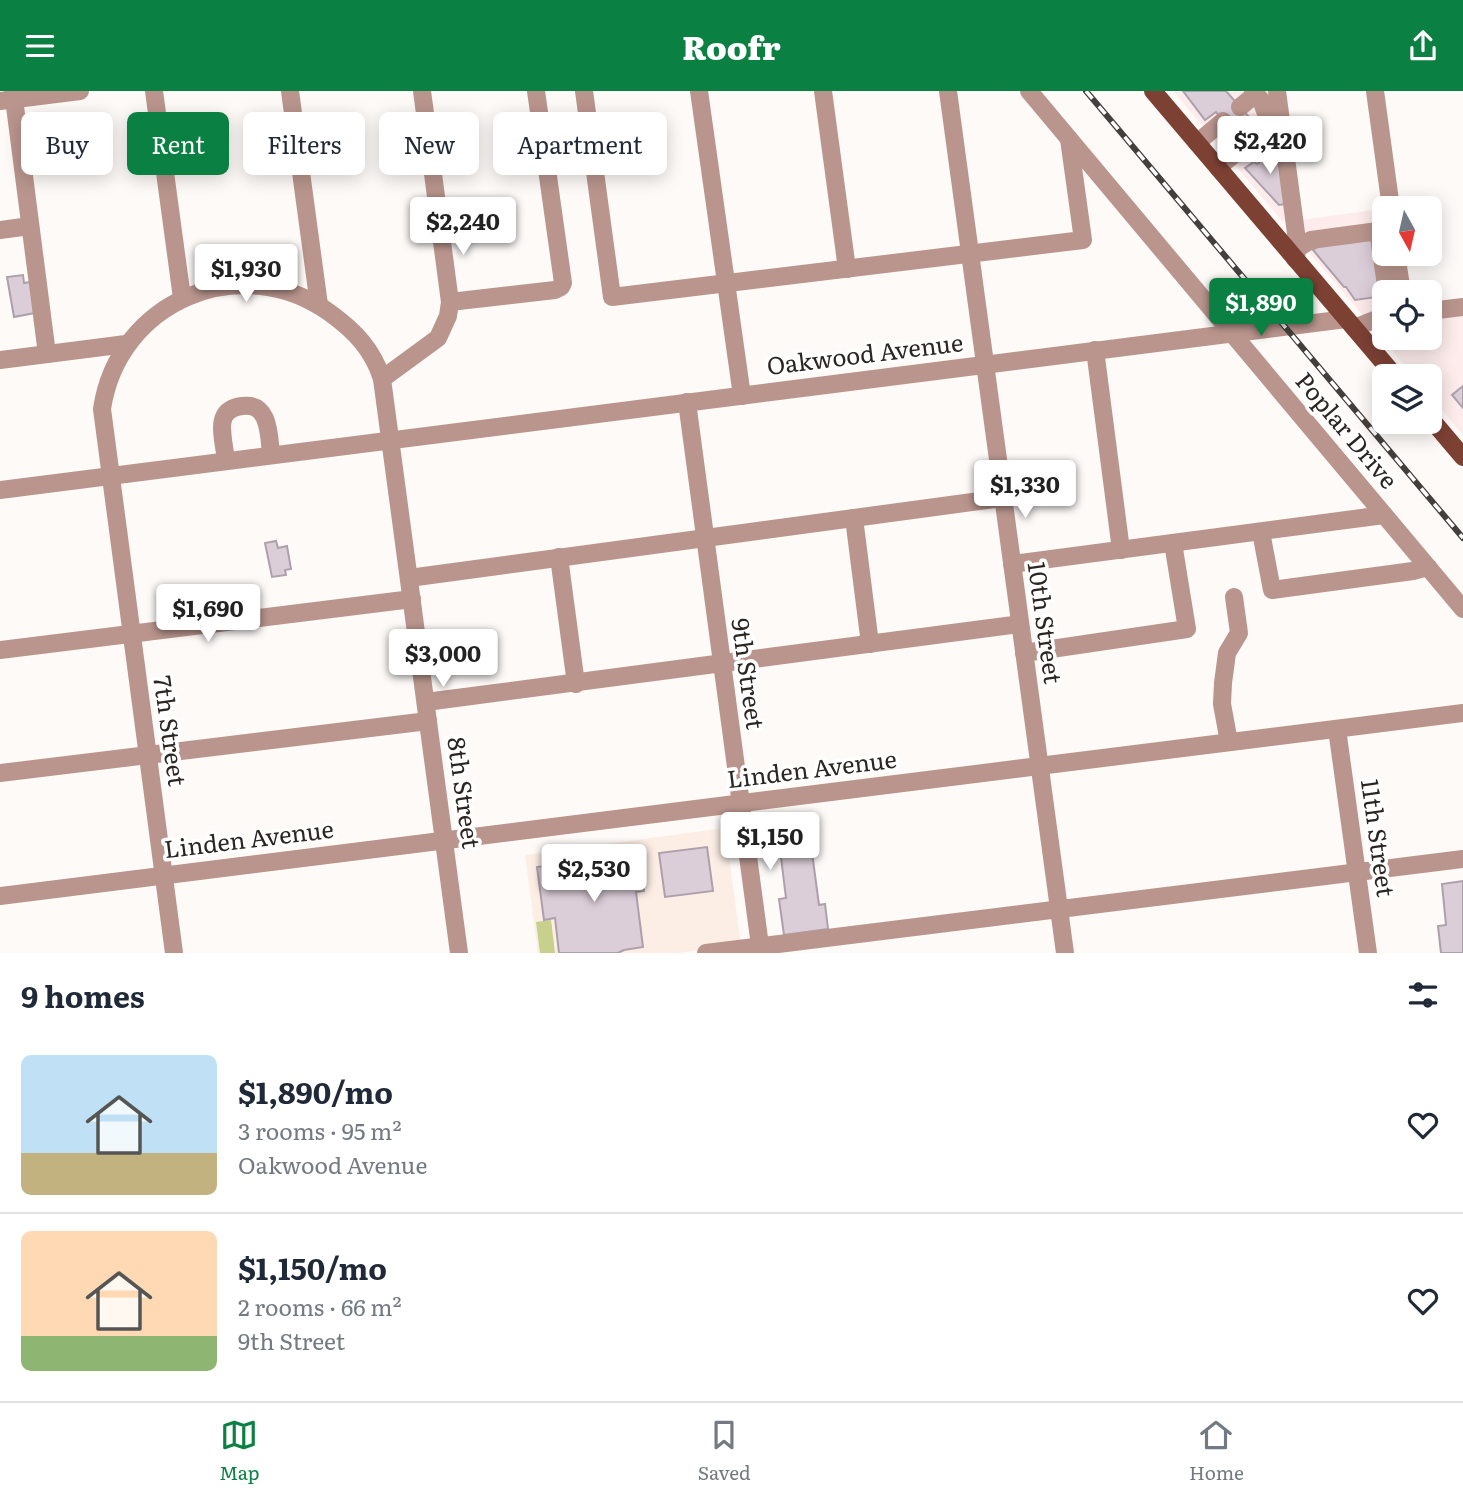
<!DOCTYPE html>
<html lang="en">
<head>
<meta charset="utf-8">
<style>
  :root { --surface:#fff; --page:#f6f6f7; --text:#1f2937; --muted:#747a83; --line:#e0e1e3; --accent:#0b8043 }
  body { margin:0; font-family:Literata,serif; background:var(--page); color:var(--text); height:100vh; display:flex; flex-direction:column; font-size:26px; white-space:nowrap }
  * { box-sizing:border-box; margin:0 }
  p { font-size:23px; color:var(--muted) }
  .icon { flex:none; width:38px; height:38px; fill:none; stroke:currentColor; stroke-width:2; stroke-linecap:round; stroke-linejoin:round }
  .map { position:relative; height:862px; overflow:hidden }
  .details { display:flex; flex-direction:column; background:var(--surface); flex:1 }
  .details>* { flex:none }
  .guide { position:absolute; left:21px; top:21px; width:700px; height:63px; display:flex; gap:14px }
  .needle { width:46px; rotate:172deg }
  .buttons { position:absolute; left:1372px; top:105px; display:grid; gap:14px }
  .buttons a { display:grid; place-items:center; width:70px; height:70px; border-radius:10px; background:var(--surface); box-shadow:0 4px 18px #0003; font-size:35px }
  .price { position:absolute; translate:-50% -60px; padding:0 16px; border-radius:7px; background:#fff; color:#222; font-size:23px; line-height:46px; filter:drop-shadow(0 2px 4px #0008) }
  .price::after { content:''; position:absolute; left:50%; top:42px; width:21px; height:16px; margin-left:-10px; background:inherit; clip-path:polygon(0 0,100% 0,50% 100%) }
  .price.selected { background:var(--accent); color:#fff }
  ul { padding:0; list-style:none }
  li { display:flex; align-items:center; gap:21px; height:175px; padding:0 21px }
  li+li { border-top:2px solid var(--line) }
  li span { display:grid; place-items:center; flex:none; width:196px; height:140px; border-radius:10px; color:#555 }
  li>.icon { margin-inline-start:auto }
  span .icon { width:84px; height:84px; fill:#fffc; stroke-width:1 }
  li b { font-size:30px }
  h2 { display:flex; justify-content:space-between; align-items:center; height:84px; padding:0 21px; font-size:30px }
  .pill { padding:0 24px; border-radius:10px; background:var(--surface); box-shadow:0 4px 18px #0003; font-size:24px; line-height:63px }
  .pill.selected { background:var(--accent); color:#fff }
  header { display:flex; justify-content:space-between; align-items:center; height:91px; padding:0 21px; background:var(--accent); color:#fff; font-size:32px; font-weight:800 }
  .tab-bar { display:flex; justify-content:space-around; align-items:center; height:98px; border-top:2px solid var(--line); background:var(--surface); font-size:19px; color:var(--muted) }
  .tab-bar a { display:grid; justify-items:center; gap:4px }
  .tab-bar .selected { color:var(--accent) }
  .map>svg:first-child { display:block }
  .commercial { fill:#fdeceb }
  .built { fill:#fceee5 }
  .green { fill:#c7d18d }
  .building { fill:#dcced9; stroke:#aea0ab; stroke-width:2 }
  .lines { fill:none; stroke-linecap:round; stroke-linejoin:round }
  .minor { stroke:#b9958d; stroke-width:18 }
  .major { stroke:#7d4134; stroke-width:18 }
  .rail-casing { stroke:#443f3c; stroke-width:6 }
  .rail { stroke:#fff; stroke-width:3.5; stroke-dasharray:10; stroke-linecap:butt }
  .labels { text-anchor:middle; stroke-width:7; stroke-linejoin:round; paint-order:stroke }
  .street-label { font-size:24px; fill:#2b2622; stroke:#fff }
</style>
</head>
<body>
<header><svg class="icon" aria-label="menu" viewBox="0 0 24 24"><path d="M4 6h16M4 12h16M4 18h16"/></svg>Roofr<svg class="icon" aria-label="share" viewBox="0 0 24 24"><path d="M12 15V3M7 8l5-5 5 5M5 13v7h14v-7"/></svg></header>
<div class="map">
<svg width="1463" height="862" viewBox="0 0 1463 862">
  <rect width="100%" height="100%" fill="#fdfaf8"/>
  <g class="commercial">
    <polygon points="1173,0 1270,0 1288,129 1282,130"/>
    <polygon points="1382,118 1384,136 1384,247 1430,247 1430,226 1463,222 1463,344 1430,304 1430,285 1414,285 1304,155 1300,129"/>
  </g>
  <polygon class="built" points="725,737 741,854 678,862 538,862 525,764"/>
  <polygon class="green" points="551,829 555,862 540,862 536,831"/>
  <g class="building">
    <polygon points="1183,0 1226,0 1248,25 1231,39 1216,21 1205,29"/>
    <polygon points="1278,59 1286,113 1279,114 1245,77 1254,71 1257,73 1274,60"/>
    <polygon points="1375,148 1384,205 1355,209 1346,196 1344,196 1313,159 1319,155"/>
    <polygon points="23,184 24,192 30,191 35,222 14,226 7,186"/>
    <polygon points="1463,295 1463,317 1452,304"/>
    <polygon points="276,450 278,457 287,455 291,478 285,479 286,484 272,486 265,452"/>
    <polygon points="811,754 819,814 825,813 828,838 784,844 779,808 786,807 780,758"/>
    <polygon points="707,756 713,800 665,806 659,762"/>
    <polygon points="639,763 644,800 636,801 643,856 624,859 618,862 559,862 555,827 544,829 537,776"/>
    <polygon points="1463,790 1463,862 1441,862 1438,835 1446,834 1442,793"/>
  </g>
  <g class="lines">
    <g class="minor">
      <polyline points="13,0 47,263"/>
      <polyline points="154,0 182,207"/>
      <polyline points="290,0 319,214"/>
      <polyline points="584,0 612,206 1083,149 1069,48"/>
      <polyline points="699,0 742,305"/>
      <polyline points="823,0 847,178"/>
      <polyline points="948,0 1065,862"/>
      <polyline points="1029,0 1463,518"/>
      <polyline points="1277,0 1298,157 1295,168"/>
      <polyline points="1375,0 1391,117"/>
      <polyline points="0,10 80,0"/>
      <polyline points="1240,16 1256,3"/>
      <polyline points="1197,52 1223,30"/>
      <polyline points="1218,77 1264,38 1268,28 1261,9 1253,0"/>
      <polyline points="0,139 30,135"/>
      <polyline points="1298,157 1311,149 1378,140 1387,201"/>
      <polyline points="1396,163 1402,201"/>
      <polyline points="450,211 555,199 561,196 563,192 536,0"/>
      <polyline points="1430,220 1463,216"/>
      <polyline points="1354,237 1384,225"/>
      <polyline points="1095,259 1121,459"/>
      <polyline points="0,269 126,253"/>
      <polyline points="382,288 438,247 448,225 450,211 422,0"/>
      <polyline points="687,311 761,862"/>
      <path d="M 226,369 C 225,358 219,336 224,326 C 227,319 235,316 242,315 C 270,311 269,345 271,364"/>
      <polyline points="0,399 1346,228"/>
      <polyline points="854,427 870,553"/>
      <polyline points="1261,441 1272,499 1413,480 1428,476"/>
      <polyline points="559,466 576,593"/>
      <polyline points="1012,473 1384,424"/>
      <polyline points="409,487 1002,407"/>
      <polyline points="0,559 412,508"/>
      <polyline points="1024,562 1187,538 1173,452"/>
      <polyline points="426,611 1020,533"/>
      <polyline points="1337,638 1368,862"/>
      <polyline points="1229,651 1222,613 1223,592 1227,562 1239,542 1234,506"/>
      <polyline points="0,682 428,630"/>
      <polyline points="0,805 1463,622"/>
      <path d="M 174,862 L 102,318 C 118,210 241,158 330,222 C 355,240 373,259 382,288 L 459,862"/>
      <polyline points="706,862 1463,768"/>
    </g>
    <g class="major">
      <polyline points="1153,0 1395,285"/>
      <polyline points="1430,327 1463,366"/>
    </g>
    <defs>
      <polyline id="rail" points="1086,0 1463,447"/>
    </defs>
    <use href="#rail" class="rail-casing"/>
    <use href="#rail" class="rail"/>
  </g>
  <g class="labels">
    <g class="street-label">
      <text transform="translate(865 264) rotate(-7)" y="8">Oakwood Avenue</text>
      <text transform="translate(1346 340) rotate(50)" y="8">Poplar Drive</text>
      <text transform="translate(1044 532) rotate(82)" y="8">10th Street</text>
      <text transform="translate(747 583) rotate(82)" y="8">9th Street</text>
      <text transform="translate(169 640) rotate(82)" y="8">7th Street</text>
      <text transform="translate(812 679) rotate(-7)" y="8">Linden Avenue</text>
      <text transform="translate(463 702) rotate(82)" y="8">8th Street</text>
      <text transform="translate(1377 747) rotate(82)" y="8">11th Street</text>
      <text transform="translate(249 749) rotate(-7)" y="8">Linden Avenue</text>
    </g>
  </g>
</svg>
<div class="buttons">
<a><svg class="needle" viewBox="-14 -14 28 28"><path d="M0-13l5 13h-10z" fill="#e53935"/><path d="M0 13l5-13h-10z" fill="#747a83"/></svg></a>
<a><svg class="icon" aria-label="locate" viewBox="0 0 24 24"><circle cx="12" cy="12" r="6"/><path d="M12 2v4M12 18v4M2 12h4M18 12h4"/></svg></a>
<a><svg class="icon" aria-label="layers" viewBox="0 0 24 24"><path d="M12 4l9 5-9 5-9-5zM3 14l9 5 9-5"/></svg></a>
</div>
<b class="price" style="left:1270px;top:85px">$2,420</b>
<b class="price" style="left:463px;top:166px">$2,240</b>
<b class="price" style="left:246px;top:213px">$1,930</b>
<b class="price selected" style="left:1261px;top:247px">$1,890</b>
<b class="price" style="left:1025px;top:429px">$1,330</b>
<b class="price" style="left:208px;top:553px">$1,690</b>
<b class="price" style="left:443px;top:598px">$3,000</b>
<b class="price" style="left:770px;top:781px">$1,150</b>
<b class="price" style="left:594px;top:813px">$2,530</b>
<div class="guide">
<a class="pill">Buy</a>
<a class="pill selected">Rent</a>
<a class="pill">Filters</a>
<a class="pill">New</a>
<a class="pill">Apartment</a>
</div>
</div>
<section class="details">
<h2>9 homes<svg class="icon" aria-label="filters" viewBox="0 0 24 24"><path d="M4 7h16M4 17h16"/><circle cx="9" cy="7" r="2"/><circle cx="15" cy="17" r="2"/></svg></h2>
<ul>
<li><span style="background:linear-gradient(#bfe0f5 70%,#c2b280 0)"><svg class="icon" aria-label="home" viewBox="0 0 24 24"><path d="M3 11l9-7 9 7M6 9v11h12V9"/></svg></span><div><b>$1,890/mo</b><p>3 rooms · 95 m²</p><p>Oakwood Avenue</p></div><svg class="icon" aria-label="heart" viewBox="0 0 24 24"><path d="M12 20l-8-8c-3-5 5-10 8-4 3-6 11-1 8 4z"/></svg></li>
<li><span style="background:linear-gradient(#ffd9b3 75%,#8fb573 0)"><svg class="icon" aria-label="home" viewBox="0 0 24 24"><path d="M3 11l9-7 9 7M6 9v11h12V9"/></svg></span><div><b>$1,150/mo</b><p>2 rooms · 66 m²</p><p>9th Street</p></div><svg class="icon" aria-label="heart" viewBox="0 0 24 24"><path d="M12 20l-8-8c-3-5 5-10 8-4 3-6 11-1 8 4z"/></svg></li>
</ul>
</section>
<nav class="tab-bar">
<a class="selected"><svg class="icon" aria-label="map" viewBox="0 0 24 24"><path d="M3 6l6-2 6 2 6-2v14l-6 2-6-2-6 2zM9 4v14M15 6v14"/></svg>Map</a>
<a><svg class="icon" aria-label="saved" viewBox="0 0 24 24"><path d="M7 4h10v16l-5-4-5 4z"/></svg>Saved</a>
<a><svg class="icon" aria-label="home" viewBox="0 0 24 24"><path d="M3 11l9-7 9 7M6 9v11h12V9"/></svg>Home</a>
</nav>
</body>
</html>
